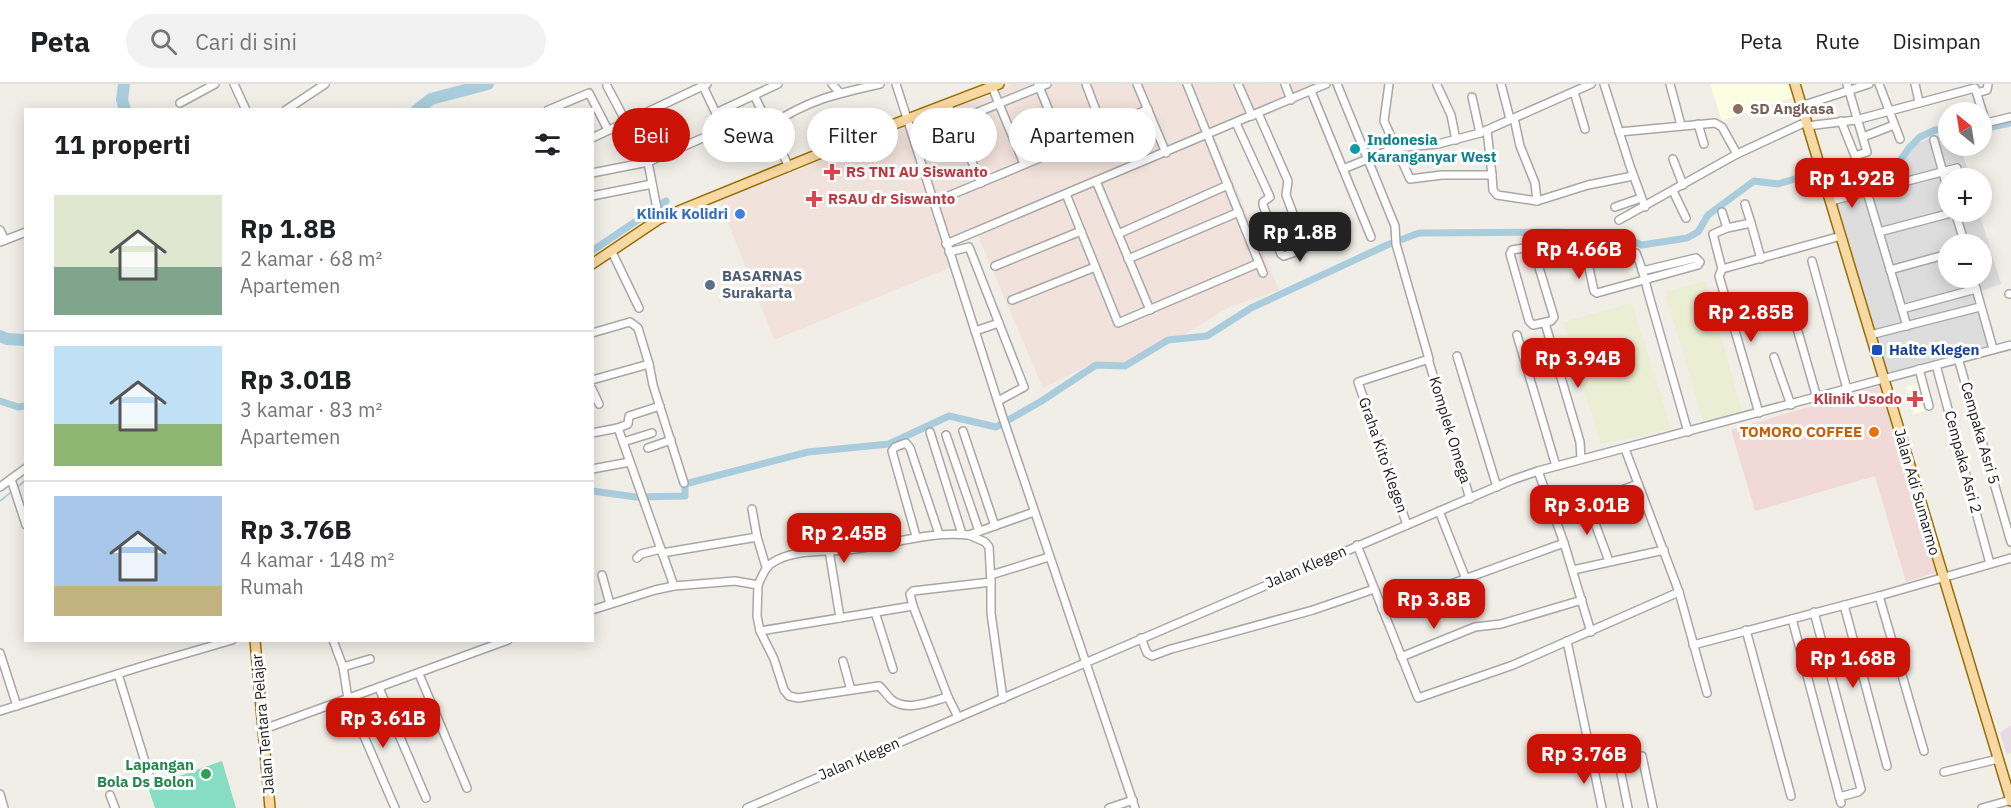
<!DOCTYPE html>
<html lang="id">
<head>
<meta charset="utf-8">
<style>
  :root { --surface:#fff; --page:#f2f2f2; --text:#202124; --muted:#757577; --line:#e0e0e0; --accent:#ca1206 }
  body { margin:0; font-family:"IBM Plex Sans",sans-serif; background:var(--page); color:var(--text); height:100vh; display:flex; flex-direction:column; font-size:22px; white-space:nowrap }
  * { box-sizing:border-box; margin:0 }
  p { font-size:20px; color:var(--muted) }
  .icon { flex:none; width:33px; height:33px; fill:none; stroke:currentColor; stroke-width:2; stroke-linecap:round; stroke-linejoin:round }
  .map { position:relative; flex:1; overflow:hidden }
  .details { position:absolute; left:24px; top:24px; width:570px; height:534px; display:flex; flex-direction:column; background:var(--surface); border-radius:0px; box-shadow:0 3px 15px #0003 }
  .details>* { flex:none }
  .hud { position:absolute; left:612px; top:24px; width:570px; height:54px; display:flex; gap:12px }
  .needle { width:39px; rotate:330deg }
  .buttons { position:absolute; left:1938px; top:18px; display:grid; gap:12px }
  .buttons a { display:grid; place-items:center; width:54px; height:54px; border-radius:50%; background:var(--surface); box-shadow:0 3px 15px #0003; font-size:30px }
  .price { position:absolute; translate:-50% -51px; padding:0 14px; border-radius:12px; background:var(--accent); color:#fff; font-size:20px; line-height:39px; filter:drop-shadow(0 2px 3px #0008) }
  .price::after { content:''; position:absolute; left:50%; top:36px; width:18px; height:14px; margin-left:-9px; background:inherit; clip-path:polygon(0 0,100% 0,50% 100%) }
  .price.selected { background:#222; color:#fff }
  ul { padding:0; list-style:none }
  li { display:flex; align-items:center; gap:18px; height:150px; padding:0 30px }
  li+li { border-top:2px solid var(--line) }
  li span { display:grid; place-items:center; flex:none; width:168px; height:120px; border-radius:0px; color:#555 }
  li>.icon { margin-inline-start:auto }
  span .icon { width:72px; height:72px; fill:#fffc; stroke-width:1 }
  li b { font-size:26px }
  h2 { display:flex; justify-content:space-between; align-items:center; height:72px; padding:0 30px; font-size:26px }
  .tag { padding:0 21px; border-radius:27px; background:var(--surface); box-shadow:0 3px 15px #0003; font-size:21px; line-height:54px }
  .tag.selected { background:var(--accent); color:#fff }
  header { display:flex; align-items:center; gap:36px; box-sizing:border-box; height:84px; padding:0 30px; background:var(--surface); border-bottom:2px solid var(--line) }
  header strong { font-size:28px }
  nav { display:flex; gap:33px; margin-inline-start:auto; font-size:21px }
  .search { width:420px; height:54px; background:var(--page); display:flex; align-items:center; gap:15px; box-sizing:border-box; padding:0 21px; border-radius:33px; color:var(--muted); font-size:22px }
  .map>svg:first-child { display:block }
  .residential { fill:#dedddd; fill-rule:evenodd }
  .commercial { fill:#f0d9d7 }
  .industrial { fill:#e9d9e5 }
  .education { fill:#fcfee2 }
  .military { fill:#f1e2db }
  .farmland { fill:#eaeed3 }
  .pitch { fill:#87ddc1 }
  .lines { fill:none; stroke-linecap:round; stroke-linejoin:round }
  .stream { stroke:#a9cddc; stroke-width:2 }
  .canal { stroke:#a9cddc; stroke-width:7 }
  .river { stroke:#a9cddc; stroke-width:12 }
  .minor-casing { stroke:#a7a7a7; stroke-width:10 }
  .major-casing { stroke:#976f05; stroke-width:12 }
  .minor { stroke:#fff; stroke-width:7 }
  .major { stroke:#f9d9a3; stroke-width:9 }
  .education-dot { fill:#8d6e63; stroke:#fff; stroke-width:2 }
  .culture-dot { fill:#0f9aa8; stroke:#fff; stroke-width:2 }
  .health-dot { fill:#e0444e; stroke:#fff; stroke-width:2 }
  .shop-dot { fill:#3f7fe0; stroke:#fff; stroke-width:2 }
  .service-dot { fill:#5c6f8a; stroke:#fff; stroke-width:2 }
  .transit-dot { fill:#1a4fb4; stroke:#fff; stroke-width:2 }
  .food-dot { fill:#e8710a; stroke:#fff; stroke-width:2 }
  .leisure-dot { fill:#2e9e5b; stroke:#fff; stroke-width:2 }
  .labels { text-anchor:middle; stroke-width:6; stroke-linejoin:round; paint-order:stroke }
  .education-label { font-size:15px; font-weight:bold; fill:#785e54; stroke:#fff; text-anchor:start }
  .culture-label { font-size:15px; font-weight:bold; fill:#0d838f; stroke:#fff; text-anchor:start }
  .health-label { font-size:15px; font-weight:bold; fill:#be3a42; stroke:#fff; text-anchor:start }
  .shop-label { font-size:15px; font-weight:bold; fill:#366cbe; stroke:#fff; text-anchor:end }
  .service-label { font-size:15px; font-weight:bold; fill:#4e5e75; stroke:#fff; text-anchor:start }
  .transit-label { font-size:15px; font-weight:bold; fill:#164399; stroke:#fff; text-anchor:start }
  .street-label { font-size:15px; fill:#202020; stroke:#fff }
  .food-label { font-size:15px; font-weight:bold; fill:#c56008; stroke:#fff; text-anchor:end }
  .leisure-label { font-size:15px; font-weight:bold; fill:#27864d; stroke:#fff; text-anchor:end }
</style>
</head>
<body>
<header>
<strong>Peta</strong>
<div class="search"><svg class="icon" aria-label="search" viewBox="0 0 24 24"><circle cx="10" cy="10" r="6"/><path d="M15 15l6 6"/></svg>Cari di sini</div>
<nav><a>Peta</a><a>Rute</a><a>Disimpan</a></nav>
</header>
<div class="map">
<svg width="2011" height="724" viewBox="0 0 2011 724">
  <rect width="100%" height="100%" fill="#f0eee7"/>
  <path class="residential" d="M 1948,51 L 1948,62 L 1960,62 L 1970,94 L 1948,94 L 1948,128 L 1979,128 L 2001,200 L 1981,207 L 1996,262 L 1886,291 L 1826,91 L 1884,93 L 1891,91 L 1914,62 L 1933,52 ZM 1948,160 L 1982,160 L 1982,194 L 1948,194 Z"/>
  <polygon class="commercial" points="1883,301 1937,488 1906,498 1875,392 1755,427 1731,346"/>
  <polygon class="industrial" points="2011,641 2011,669 2007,671 2000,649"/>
  <g class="education">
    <polygon points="1710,0 1788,0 1793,13 1722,37"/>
    <polygon points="1916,300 1924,327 1914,330 1906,303"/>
  </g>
  <polygon class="military" points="1014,0 1335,0 1277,27 1214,51 1279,206 1229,223 1175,256 1140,270 1124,281 1087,282 1043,304 978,152 946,164 951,183 774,256 720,117"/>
  <g class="farmland">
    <polygon points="1706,197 1742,329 1703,337 1665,208"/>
    <polygon points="1632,219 1671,345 1601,360 1563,238"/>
  </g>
  <polygon class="pitch" points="222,677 236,724 155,724 148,703"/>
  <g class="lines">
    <polyline class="stream" points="0,417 26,396"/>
    <g class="canal">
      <polyline points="1982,45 2011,39"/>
      <polyline points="592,167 666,117"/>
      <polyline points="0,317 18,323 26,322"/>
      <polyline points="592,407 636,413 685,412 685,400 808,368 889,360 949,332 996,343 1040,318 1096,281 1125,282 1168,256 1207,252 1251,224 1387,161 1419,149 1557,148 1616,151 1642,161 1687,154 1698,148 1708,131 1754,97 1778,100 1816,89 1837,87 1884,90 1893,87 1909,64 1920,53 1935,46 1948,45"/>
    </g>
    <g class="river">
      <polyline points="124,0 122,16 125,26"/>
      <polyline points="417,26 431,15 488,0"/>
      <polyline points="0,252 7,255 26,256"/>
    </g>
    <defs>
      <g id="minor">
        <polyline points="234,0 246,26"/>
        <polyline points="832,0 840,9"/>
        <polyline points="896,0 1003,334 1135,724"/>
        <polyline points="1038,0 1064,64"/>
        <polyline points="1086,0 1103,45"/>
        <polyline points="1137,0 1166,69"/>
        <polyline points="1187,0 1263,189"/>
        <polyline points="1238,0 1252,32"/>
        <polyline points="1285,0 1291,16"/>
        <polyline points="1337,0 1395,142 1396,160 1429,275 1358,298 1407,441"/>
        <polyline points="1389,0 1384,37 1410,95 1442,91 1492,91 1493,106 1497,111 1537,117 1588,101 1633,92"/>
        <polyline points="1501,0 1510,35"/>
        <polyline points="1604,0 1630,82 1645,123"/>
        <polyline points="1670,0 1681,41"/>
        <polyline points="1879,0 1900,55"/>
        <polyline points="1915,0 1919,18"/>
        <polyline points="1437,1 1451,31 1456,56"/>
        <polyline points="607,2 626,38"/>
        <polyline points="992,3 1024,80"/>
        <polyline points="1311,7 1343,85 1395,64 1438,60 1480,49 1591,0"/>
        <polyline points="1574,8 1585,45"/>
        <polyline points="1977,9 1987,6 1988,0"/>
        <polyline points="754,11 769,42"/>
        <polyline points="1472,13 1480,49"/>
        <polyline points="180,19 215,0"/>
        <polyline points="948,21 981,99"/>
        <polyline points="1801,22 1869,0"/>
        <polyline points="286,26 325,0"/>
        <polyline points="548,26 589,9 608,46"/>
        <polyline points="716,29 778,0"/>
        <polyline points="639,32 659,135"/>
        <polyline points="750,33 762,28"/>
        <polyline points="1514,34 1520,62 1535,99 1537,117"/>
        <polyline points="1841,37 1855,72 1867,68 1847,0"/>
        <polyline points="1236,39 1270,113 1263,118 1263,121 1281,170 1284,172 1306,164 1286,111 1288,97 1258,29"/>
        <polyline points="1698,40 1704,60"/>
        <polyline points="1807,42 1856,36 1975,4 1986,39 2011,33"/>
        <polyline points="1487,46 1492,91"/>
        <polyline points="1619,48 1715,39 1722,43 1737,70"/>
        <polyline points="1863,53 1894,41"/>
        <polyline points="592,54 707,0"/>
        <polyline points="1934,56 1948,107"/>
        <polyline points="917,65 924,62 934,46 1047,0"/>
        <polyline points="1673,75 1683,101"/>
        <path d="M 789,83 L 769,42 C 808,16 835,10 880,0"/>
        <polyline points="1343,85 1371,153"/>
        <polyline points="592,89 648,78 721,46 722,42 702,0"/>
        <polyline points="1096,97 1150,226"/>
        <polyline points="1673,107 1686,134"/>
        <polyline points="1867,108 1907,242"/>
        <polyline points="1066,110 1118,239 1259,179"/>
        <polyline points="592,112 652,100"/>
        <polyline points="1831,117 1957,84"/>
        <polyline points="934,118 1064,64 1148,25"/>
        <polyline points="1745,120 1751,139"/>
        <polyline points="1615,123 1641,114"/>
        <polyline points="1722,128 1727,144"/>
        <polyline points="1955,128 1965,160"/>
        <polyline points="1619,136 1737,70 1806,38"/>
        <polyline points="0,146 5,156"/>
        <polyline points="1879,148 1955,128"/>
        <polyline points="1118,150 1228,101"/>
        <polyline points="0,158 26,148"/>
        <polyline points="946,160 1326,0"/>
        <polygon points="1530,163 1534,167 1554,233 1551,237 1533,241 1529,237 1510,170 1512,166"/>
        <polyline points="612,168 639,224"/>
        <polyline points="949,168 969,163 1024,303 998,317"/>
        <polyline points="1128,175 1239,128"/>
        <polyline points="1812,177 1847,305"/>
        <polyline points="995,182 1081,147"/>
        <polyline points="1722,185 1841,152"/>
        <polyline points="1890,186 1948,170"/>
        <path d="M 1642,187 L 1696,174 L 1700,178 L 1698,181 L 1597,209 L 1594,207 L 1589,184 L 1591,180 L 1636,169 C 1641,181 1645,195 1648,208 L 1688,348"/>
        <polyline points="1973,194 1992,261"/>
        <polyline points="2009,210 2011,210"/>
        <polyline points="1012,216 1095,183"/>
        <polyline points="1790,220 1817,314"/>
        <polyline points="1902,225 1976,205"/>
        <polyline points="1545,239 1580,358 1581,375"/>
        <polyline points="975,247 999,239"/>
        <polyline points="592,249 630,238 638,244 649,280 653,301 684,399"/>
        <polyline points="1517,251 1556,382"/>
        <polyline points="1870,251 1980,223"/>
        <polyline points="1457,272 1497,403"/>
        <polyline points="1774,273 1791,321"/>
        <polyline points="1958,274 2011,458"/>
        <polyline points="1429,278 1470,415"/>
        <polyline points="1936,281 1989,476"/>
        <polyline points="1919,285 1929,322"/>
        <polyline points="592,296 649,280"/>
        <polyline points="592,305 599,320"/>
        <polyline points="1759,329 1719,192 1722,185 1713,150 1727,144 1751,139 1761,175"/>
        <polyline points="618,344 628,340 629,332 660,322"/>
        <polyline points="963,347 995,442"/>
        <polyline points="930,348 962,450"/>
        <polyline points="592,349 618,344 674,502"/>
        <polyline points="946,351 979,447"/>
        <polyline points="623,358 652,349"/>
        <polyline points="648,364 671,356"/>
        <polyline points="1625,365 1679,508 1707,609"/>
        <polyline points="592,385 630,378"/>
        <polyline points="1538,387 1564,459 1591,548"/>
        <polyline points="11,395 26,441"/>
        <polyline points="0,403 26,384"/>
        <polyline points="1587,418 1609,477"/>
        <polyline points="752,425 757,453"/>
        <polyline points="1439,427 1466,495"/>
        <polyline points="1554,431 1638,400"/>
        <polyline points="916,452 892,367 895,363 906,359 910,364 939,450"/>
        <polyline points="1357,461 1418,614 1513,581 1679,508"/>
        <polyline points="829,466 840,534"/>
        <polyline points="662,469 757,453 766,483"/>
        <polyline points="637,474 641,470 661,465"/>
        <polyline points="1573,486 1664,466"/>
        <polyline points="602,491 610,520"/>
        <polyline points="991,491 1049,473"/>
        <polyline points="991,498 989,463 985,458 969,451 1034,428"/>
        <path d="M 758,501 C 763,490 766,481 777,476 C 801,464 829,469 855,465 C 894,460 929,447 969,451"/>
        <polyline points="1879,512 1924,667"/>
        <polyline points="1844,521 1887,682"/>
        <polyline points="913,522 910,510 913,507 991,498 991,529 1003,615"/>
        <polyline points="1382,525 1564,459"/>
        <path d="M 592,526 L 655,506 L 674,502 L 735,497 L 758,501 L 757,532 L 760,547 L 774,575 L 784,606 L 789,612 L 798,614 L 879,602 C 884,606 887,612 892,616 C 907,628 932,617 948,613 L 958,633"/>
        <polyline points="875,528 893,585"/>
        <polyline points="1814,528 1861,705 1858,708 1839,713"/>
        <polyline points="1792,535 1841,719"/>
        <polyline points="1746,546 1791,712"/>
        <polyline points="760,547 913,522 948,613"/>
        <polyline points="1141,554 1147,569 1152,572 1171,565 1313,526 1374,505"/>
        <polyline points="333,556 343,583 348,615 395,724"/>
        <polyline points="1567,557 1602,724"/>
        <polyline points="1693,561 1879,512 2011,474"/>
        <polyline points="0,569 17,622"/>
        <polyline points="1401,573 1475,543 1501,540 1582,516"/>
        <polyline points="843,577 851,606"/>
        <polyline points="343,583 370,575"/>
        <polyline points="118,590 150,694"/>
        <polyline points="419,590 467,704"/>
        <polyline points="379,604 426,714"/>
        <polyline points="0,627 143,582 232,556"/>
        <polyline points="264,645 508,556"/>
        <polyline points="1617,670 1628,724"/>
        <polyline points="1642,672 1653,724"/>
        <polyline points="1944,688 1998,675"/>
        <polyline points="0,710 4,724"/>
        <polyline points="110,711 115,724"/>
        <polyline points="747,724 1512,396 1538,387 2011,261"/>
        <polyline points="1109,724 1133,716"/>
        <polyline points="1982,724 2011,716"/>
      </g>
      <g id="major">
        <polyline points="1795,0 2011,717"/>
        <polyline points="592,180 659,135 858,54 999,0"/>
        <polyline points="255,556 270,724"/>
      </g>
    </defs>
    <use href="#minor" class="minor-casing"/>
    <use href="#major" class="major-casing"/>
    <use href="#minor" class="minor"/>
    <use href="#major" class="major"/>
  </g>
  <circle class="education-dot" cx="1738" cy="25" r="6"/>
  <circle class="culture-dot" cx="1355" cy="65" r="6"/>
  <g class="health-dot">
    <path d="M829 79h6v6h6v6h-6v6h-6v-6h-6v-6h6z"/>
    <path d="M811 106h6v6h6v6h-6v6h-6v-6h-6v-6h6z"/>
    <path d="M1912 306h6v6h6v6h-6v6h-6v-6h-6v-6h6z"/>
  </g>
  <circle class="shop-dot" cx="740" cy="130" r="6"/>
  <circle class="service-dot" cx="710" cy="201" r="6"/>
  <rect class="transit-dot" x="1871" y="260" width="12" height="12" rx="3"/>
  <circle class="food-dot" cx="1874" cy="348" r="6"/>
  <circle class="leisure-dot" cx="206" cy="690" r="6"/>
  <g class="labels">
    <g class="education-label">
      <text x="1750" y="30">SD Angkasa</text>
    </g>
    <g class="culture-label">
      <text x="1367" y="61">Indonesia<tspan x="1367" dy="17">Karanganyar West</tspan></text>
    </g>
    <g class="health-label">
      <text x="846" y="93">RS TNI AU Siswanto</text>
      <text x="828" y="120">RSAU dr Siswanto</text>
      <text x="1902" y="320" text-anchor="end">Klinik Usodo</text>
    </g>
    <g class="shop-label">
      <text x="728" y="135">Klinik Kolidri</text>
    </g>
    <g class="service-label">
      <text x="722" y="197">BASARNAS<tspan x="722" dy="17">Surakarta</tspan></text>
    </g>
    <g class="transit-label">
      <text x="1889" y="271">Halte Klegen</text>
    </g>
    <g class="street-label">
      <text transform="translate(1450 346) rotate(73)" y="5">Komplek Omega</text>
      <text transform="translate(1980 349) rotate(74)" y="5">Cempaka Asri 5</text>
      <text transform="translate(1383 371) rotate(71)" y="5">Graha Kito Klegen</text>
      <text transform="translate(1963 378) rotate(75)" y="5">Cempaka Asri 2</text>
      <text transform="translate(1917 408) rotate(74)" y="5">Jalan Adi Sumarmo</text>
      <text transform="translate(1306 483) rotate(-23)" y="5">Jalan Klegen</text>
      <text transform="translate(263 640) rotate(-95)" y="5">Jalan Tentara Pelajar</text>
      <text transform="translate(859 675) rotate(-23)" y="5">Jalan Klegen</text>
    </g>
    <g class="food-label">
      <text x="1862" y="353">TOMORO COFFEE</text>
    </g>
    <g class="leisure-label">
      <text x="194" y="686">Lapangan<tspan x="194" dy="17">Bola Ds Bolon</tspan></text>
    </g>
  </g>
</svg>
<div class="buttons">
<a><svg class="needle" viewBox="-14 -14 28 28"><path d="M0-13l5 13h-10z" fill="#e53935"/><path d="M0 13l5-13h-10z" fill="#757577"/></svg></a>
<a>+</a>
<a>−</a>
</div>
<b class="price" style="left:1852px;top:125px">Rp 1.92B</b>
<b class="price selected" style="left:1300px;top:179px">Rp 1.8B</b>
<b class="price" style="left:1579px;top:196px">Rp 4.66B</b>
<b class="price" style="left:1751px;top:259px">Rp 2.85B</b>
<b class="price" style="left:1578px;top:305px">Rp 3.94B</b>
<b class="price" style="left:1587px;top:452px">Rp 3.01B</b>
<b class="price" style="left:844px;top:480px">Rp 2.45B</b>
<b class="price" style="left:1434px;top:546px">Rp 3.8B</b>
<b class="price" style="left:1853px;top:605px">Rp 1.68B</b>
<b class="price" style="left:383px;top:665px">Rp 3.61B</b>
<b class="price" style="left:1584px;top:701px">Rp 3.76B</b>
<div class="hud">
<a class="tag selected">Beli</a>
<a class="tag">Sewa</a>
<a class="tag">Filter</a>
<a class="tag">Baru</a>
<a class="tag">Apartemen</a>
</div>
<section class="details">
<h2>11 properti<svg class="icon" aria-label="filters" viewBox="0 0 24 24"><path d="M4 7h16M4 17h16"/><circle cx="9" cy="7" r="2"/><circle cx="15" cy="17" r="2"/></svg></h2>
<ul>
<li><span style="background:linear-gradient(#dfe7d0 60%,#7fa58c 0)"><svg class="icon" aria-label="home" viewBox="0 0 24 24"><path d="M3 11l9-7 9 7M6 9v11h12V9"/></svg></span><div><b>Rp 1.8B</b><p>2 kamar · 68 m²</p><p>Apartemen</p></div></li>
<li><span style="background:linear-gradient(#bfe0f5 65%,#8fb573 0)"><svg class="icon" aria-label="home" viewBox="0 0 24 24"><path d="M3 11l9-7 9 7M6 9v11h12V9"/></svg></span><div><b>Rp 3.01B</b><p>3 kamar · 83 m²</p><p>Apartemen</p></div></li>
<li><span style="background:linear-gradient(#a9c7e8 75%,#c2b280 0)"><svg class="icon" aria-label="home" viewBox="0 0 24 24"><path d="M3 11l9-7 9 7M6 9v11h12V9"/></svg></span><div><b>Rp 3.76B</b><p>4 kamar · 148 m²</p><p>Rumah</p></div></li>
</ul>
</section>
</div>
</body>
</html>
